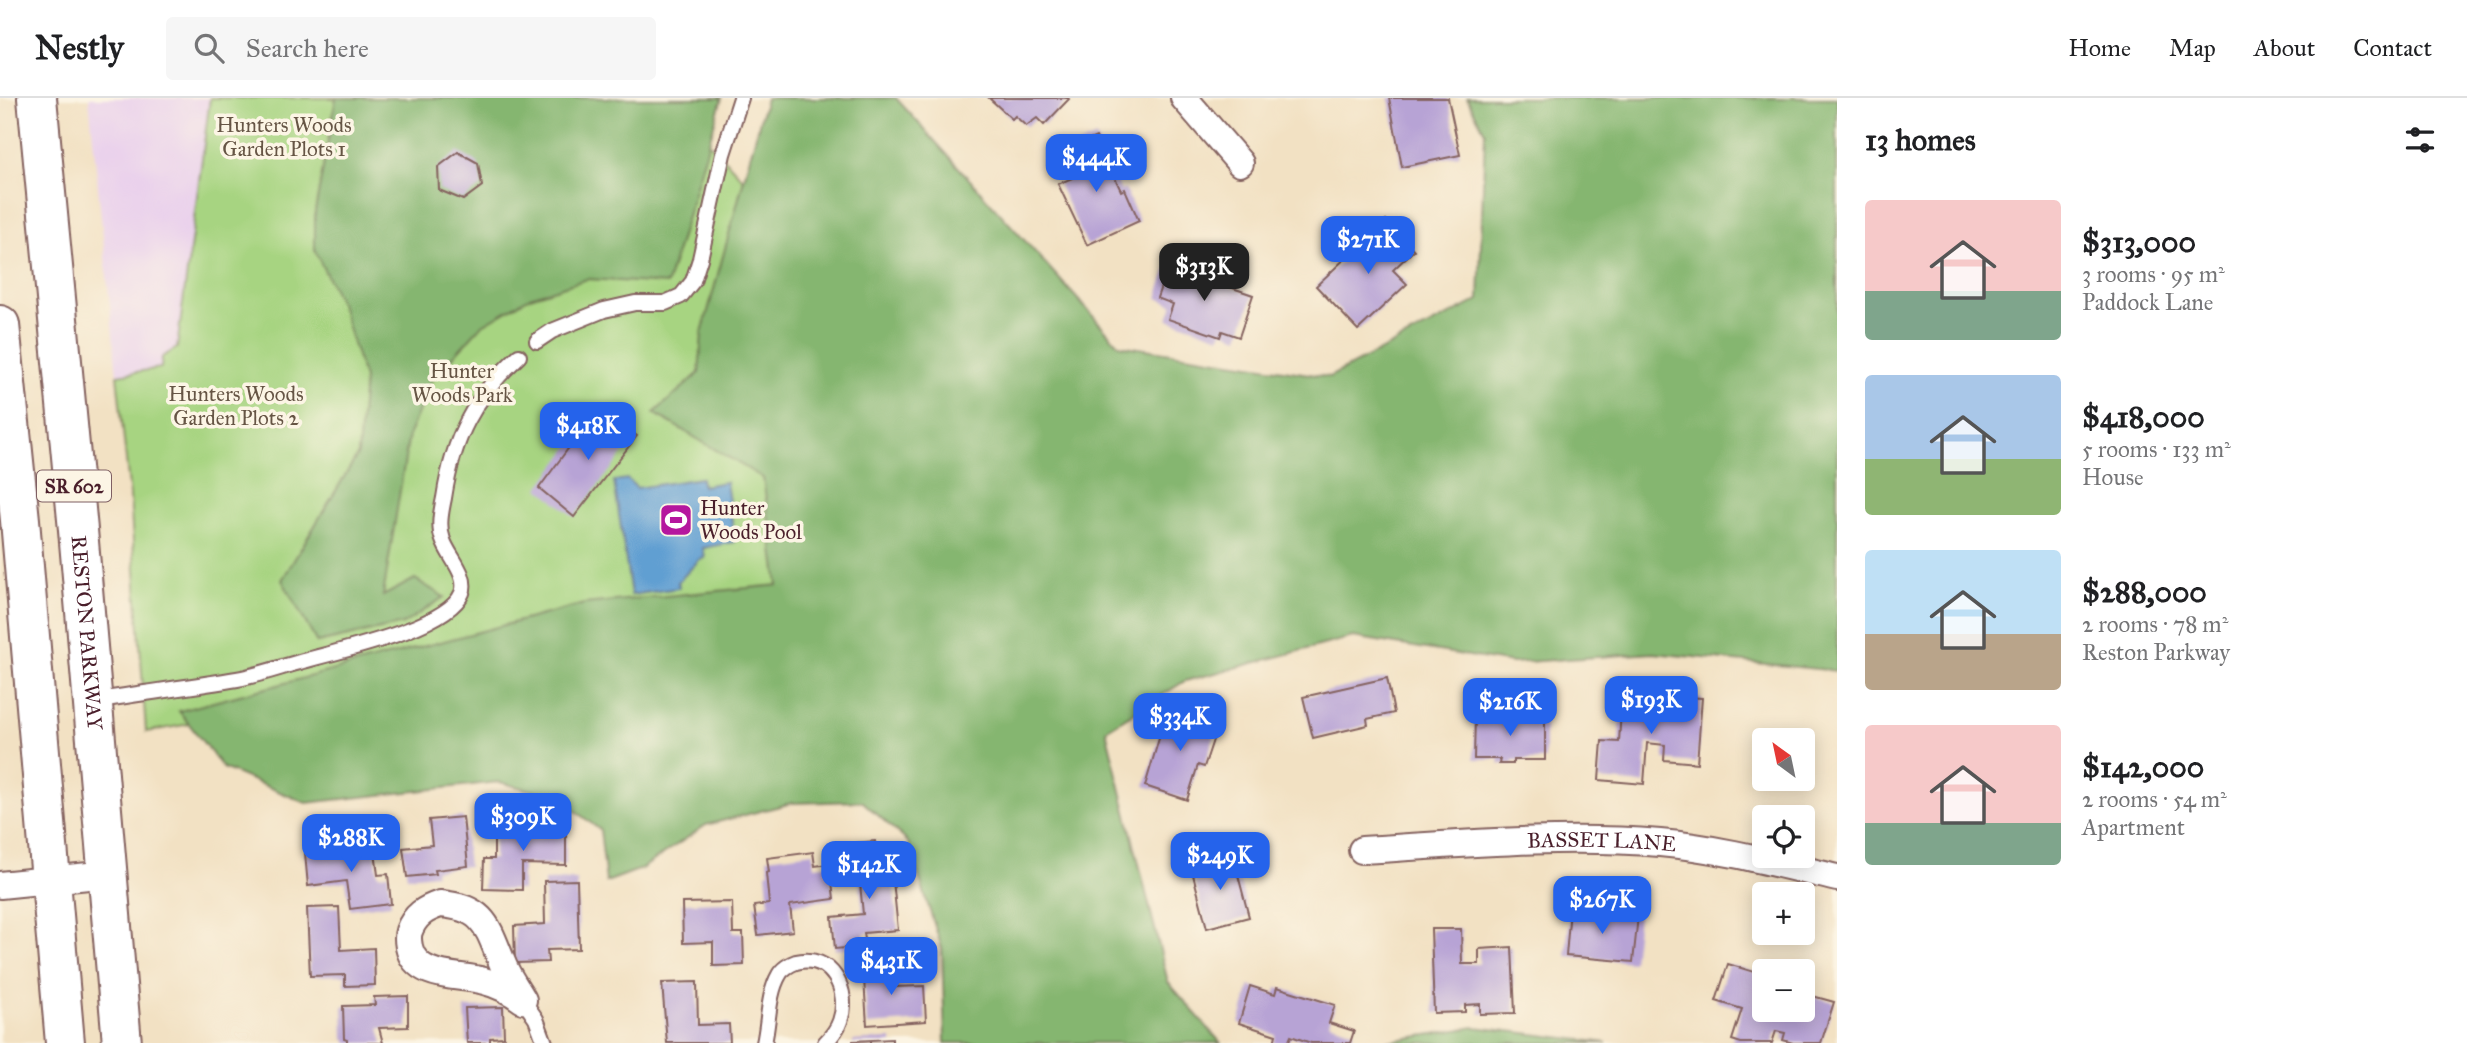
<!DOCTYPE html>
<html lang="en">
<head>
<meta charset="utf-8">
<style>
  :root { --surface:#fff; --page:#f6f6f6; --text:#202124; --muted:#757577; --line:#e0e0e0; --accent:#2563eb }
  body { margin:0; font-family:"IM FELL Great Primer",serif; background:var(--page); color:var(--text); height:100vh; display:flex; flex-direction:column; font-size:26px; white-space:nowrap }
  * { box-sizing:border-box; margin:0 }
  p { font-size:23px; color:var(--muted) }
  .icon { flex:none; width:38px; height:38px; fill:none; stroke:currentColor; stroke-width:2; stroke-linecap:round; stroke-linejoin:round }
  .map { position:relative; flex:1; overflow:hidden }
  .side { display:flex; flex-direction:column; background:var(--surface); width:630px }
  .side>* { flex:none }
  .needle { width:46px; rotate:327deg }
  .tools { position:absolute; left:1752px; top:630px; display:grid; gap:14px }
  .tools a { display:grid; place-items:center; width:63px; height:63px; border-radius:7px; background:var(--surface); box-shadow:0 4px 18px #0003; font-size:35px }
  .price { position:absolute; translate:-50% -60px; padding:0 16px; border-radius:14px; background:var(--accent); color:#fff; font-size:23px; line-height:46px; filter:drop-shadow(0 2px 4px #0008) }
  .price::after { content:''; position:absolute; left:50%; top:42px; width:21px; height:16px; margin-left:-10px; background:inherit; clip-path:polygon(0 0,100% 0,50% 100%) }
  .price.on { background:#222; color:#fff }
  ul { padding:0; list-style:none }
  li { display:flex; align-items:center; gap:21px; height:175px; padding:0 28px }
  li span { display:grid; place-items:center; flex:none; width:196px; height:140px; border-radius:7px; color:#555 }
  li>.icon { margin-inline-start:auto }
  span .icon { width:84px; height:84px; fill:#fffc; stroke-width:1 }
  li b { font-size:30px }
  h2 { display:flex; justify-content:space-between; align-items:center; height:84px; padding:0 28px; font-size:30px }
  header { display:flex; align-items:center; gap:42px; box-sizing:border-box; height:98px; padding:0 35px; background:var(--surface); border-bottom:2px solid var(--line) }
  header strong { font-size:33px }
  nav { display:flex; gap:38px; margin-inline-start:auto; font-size:24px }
  .search { width:490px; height:63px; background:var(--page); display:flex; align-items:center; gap:18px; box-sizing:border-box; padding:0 24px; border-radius:7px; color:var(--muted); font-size:26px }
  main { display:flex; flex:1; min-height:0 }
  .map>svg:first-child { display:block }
  .built { fill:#ead1ec }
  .green { fill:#a7d481; stroke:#787a56; stroke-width:2 }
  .forest { fill:#85b66f; stroke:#686a4d; stroke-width:2 }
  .water { fill:#609fd2; stroke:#555f7e; stroke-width:2 }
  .building { fill:#b7a3d5 }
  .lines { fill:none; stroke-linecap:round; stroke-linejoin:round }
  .lane-casing { stroke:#856360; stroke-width:18 }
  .street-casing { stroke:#856360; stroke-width:30 }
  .primary-casing { stroke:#856360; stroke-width:42 }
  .lane { stroke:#fff; stroke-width:14 }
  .street { stroke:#fff; stroke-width:26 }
  .primary { stroke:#fff; stroke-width:38 }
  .labels { text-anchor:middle; stroke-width:7; stroke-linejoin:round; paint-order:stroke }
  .shield { fill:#fcf5e5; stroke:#7f5f63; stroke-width:2 }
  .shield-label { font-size:19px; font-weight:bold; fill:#4a1f2b }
  .park-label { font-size:21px; fill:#665545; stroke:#fcf5e5 }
  .poi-label { font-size:21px; fill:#4a1f2b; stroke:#fcf5e5; text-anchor:start }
  .street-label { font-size:21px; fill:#4a1f2b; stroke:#fcf5e5 }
</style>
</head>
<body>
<header>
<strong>Nestly</strong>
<div class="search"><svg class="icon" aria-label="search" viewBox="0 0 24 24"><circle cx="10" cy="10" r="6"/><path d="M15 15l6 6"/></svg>Search here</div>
<nav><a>Home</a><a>Map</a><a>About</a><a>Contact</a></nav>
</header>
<main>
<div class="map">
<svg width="1837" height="945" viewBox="0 0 1837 945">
  <rect width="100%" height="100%" fill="#fcf5e5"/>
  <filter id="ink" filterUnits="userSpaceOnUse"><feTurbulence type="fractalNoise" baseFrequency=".0143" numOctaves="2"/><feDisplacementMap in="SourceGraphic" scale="14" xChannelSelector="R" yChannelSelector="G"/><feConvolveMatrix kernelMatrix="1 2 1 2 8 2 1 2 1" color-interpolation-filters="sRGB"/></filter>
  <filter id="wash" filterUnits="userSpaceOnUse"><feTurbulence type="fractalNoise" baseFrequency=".00686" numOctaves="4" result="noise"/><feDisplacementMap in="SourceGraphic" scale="28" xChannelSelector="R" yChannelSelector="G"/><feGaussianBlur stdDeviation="1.57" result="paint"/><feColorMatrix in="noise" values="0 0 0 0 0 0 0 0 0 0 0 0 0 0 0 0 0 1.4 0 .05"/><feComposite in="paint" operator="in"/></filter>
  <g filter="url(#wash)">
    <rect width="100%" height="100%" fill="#f2e1c3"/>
    <polygon class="built" points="89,0 211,0 175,267 117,277"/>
    <polygon class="green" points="210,0 653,0 703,38 758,97 1071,314 717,529 146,634 130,399 117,277 161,270 162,259 177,250"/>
    <g class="forest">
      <polygon points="336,0 722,0 667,186 587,181 530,199 481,228 431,283 409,336 383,498 415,481 444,499 403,526 317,545 282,482 358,356 364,281 341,207 315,153 315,113"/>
      <polygon points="766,0 896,0 1119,247 1329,279 1479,202 1485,34 1467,0 1837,0 1837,573 1653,555 1512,565 1353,539 1185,583 1106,632 1168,884 1221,945 945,945 942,851 908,744 862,703 792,705 706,727 641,771 606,784 600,732 557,699 499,684 306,705 223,670 179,613 584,506 778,487 763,380 654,315 699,275 702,235"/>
      <polygon points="1475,929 1607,945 1378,945"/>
    </g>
    <polygon class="water" points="701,380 702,388 726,384 735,444 703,450 705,460 700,461 678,484 679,490 631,497 614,383 627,381 637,390"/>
    <g id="blocks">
      <g class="building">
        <polygon points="989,0 1068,0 1069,1 1044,27 1037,20 1026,28 1015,18 1012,21"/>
        <polygon points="1389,0 1448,0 1460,57 1402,69"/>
        <polygon points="1096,39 1121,93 1125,91 1139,123 1087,147 1058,86 1077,78 1065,53"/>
        <polygon points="458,54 478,65 482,88 463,102 439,92 438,69"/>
        <polygon points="1386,122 1414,152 1393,172 1407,186 1358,232 1316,188"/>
        <polygon points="1168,168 1253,197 1239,239 1222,233 1220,239 1168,221 1173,206 1157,200"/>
        <polygon points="599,309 637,338 574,419 539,390"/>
        <polygon points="1387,580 1394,615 1367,621 1368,627 1313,640 1303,599"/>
        <polygon points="1622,596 1651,599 1651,602 1670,604 1670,598 1702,600 1697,665 1664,662 1665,647 1647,645 1644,686 1599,682 1602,643 1619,644"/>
        <polygon points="1168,610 1218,627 1204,669 1198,667 1187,702 1145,688"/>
        <polygon points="1475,618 1545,618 1545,662 1513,662 1513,666 1499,666 1500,661 1474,661"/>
        <polygon points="463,719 468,768 435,772 436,776 407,779 403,750 432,747 429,722"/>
        <polygon points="494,725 566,727 566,767 522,766 522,792 483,791 484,761 494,761"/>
        <polygon points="875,743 877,763 891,762 898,832 864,835 866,848 835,851 832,819 863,816 856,745"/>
        <polygon points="374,746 378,777 388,776 391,806 350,811 346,783 308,788 305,755"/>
        <polygon points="813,754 815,768 830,766 834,801 790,807 793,833 758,837 754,808 769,806 766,775 769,774 767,760"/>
        <polygon points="1233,758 1249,819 1207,830 1191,769"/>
        <polygon points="577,782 579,851 547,852 548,864 515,865 514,828 545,826 544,783"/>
        <polygon points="732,804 733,835 743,835 744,867 713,868 713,844 683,845 682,805"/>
        <polygon points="339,809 341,852 374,850 375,887 345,888 345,877 310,878 307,810"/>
        <polygon points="1570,811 1638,818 1633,864 1566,858"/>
        <polygon points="1431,831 1461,831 1462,866 1479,866 1479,851 1512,849 1515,915 1480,916 1480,906 1465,907 1465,914 1434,915"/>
        <polygon points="893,863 895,889 924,888 926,923 867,927 863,865"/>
        <polygon points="1728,866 1764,877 1764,912 1802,912 1802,895 1834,904 1821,945 1793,945 1783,942 1785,935 1776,933 1772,945 1741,945 1732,942 1742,911 1716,903"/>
        <polygon points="697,884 698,927 729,926 730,945 667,945 662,885"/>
        <polygon points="1250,888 1275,896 1277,889 1335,907 1329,925 1354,933 1350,945 1311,945 1291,938 1288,945 1274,945 1276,937 1239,925"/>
        <polygon points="408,898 408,929 379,930 383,945 347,945 347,942 344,941 343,908 375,907 374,899"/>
        <polygon points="503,909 504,939 490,940 490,945 467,945 465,910"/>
        <polygon points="892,941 892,945 853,945 853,943"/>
      </g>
    </g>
  </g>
  <g filter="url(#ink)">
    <use href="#blocks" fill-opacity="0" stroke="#856360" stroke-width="2"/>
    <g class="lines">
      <defs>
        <g id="lane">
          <polyline points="537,243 552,233 604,212 635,205 665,205 681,198 693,183 700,161 723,56 741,0"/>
          <path d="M 94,603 C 142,595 189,589 237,581 C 259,577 281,569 303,563 C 338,553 448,530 462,495 C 469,477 448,458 443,442 C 438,429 441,414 444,400 C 453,340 474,299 519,258"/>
          <polyline points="523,902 536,921 545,945"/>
          <path d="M 764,945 C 769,923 768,896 779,877 C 782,871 790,866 796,864 C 831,855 851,893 840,923 C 837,932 831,939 825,945"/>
        </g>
        <g id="street">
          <polyline points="1184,0 1240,65"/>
          <path id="s1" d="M 1362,752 C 1461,746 1562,737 1660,745 C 1720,750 1778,766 1837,780"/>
          <polyline points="0,787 108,776"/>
          <path d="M 440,806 C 487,809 488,832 504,869 C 509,881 517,891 523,902 C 511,893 500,887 484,883 C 461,876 416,882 409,849 C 408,843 407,839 409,833 C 415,817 425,811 440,806 Z"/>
        </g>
        <g id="primary">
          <path id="s2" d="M 37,0 L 78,432 L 122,945"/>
          <polyline points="0,227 20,422 65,945"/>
        </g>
      </defs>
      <use href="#lane" class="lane-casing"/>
      <use href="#street" class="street-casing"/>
      <use href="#primary" class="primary-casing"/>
      <use href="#lane" class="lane"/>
      <use href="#street" class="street"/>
      <use href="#primary" class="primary"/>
    </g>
  </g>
  <defs>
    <symbol id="stadium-square" viewBox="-11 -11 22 22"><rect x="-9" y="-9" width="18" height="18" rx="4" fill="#b5179e" stroke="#fcf5e5"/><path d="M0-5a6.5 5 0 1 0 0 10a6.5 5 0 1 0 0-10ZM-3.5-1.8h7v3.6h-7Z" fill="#fff"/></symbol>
  </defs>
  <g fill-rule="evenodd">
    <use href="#stadium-square" x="657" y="403" width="38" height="38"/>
  </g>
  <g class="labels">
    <rect class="shield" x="37" y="372.5" width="74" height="31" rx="5"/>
    <g class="shield-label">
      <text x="74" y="395">SR 602</text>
    </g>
    <g class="park-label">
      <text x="284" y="34">Hunters Woods<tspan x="284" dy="24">Garden Plots 1</tspan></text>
      <text x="462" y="280">Hunter<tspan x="462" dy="24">Woods Park</tspan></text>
      <text x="236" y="303">Hunters Woods<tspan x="236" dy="24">Garden Plots 2</tspan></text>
    </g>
    <g class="poi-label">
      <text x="700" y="417">Hunter<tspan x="700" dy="24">Woods Pool</tspan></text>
    </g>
    <g class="street-label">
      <text dy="7" stroke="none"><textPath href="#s2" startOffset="537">RESTON PARKWAY</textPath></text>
      <text dy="7" stroke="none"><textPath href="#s1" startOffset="240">BASSET LANE</textPath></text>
    </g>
  </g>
</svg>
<div class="tools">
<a><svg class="needle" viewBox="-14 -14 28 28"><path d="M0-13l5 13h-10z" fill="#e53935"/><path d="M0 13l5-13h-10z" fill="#757577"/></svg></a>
<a><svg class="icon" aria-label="locate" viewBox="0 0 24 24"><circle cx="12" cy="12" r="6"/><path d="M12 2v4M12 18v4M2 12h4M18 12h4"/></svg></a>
<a>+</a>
<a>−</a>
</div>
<b class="price" style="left:1096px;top:96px">$444K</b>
<b class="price" style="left:1368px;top:178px">$271K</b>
<b class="price on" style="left:1204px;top:205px">$313K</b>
<b class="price" style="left:588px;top:364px">$418K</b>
<b class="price" style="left:1651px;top:638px">$193K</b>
<b class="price" style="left:1510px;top:640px">$216K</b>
<b class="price" style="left:1180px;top:655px">$334K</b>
<b class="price" style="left:523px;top:755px">$309K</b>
<b class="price" style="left:351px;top:776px">$288K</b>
<b class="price" style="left:1220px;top:794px">$249K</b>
<b class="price" style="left:869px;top:803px">$142K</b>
<b class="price" style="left:1602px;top:838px">$267K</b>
<b class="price" style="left:891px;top:899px">$431K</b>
</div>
<section class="side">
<h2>13 homes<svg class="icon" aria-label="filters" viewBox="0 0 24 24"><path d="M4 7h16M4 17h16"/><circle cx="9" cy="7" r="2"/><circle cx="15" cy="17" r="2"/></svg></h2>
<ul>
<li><span style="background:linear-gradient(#f6c9c9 65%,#7fa58c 0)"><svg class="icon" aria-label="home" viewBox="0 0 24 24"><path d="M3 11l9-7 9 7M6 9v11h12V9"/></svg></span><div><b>$313,000</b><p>3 rooms · 95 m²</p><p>Paddock Lane</p></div></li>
<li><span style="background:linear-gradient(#a9c7e8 60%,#8fb573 0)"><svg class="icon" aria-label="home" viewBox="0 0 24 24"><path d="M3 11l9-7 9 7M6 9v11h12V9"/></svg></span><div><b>$418,000</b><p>5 rooms · 133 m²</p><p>House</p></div></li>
<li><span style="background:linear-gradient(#bfe0f5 60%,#b9a48a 0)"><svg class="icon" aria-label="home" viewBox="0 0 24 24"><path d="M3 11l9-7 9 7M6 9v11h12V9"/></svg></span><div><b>$288,000</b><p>2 rooms · 78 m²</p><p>Reston Parkway</p></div></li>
<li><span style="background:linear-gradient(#f6c9c9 70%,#7fa58c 0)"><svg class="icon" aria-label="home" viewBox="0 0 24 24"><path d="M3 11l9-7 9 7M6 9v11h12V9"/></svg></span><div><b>$142,000</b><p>2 rooms · 54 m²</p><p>Apartment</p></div></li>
</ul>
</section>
</main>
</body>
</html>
